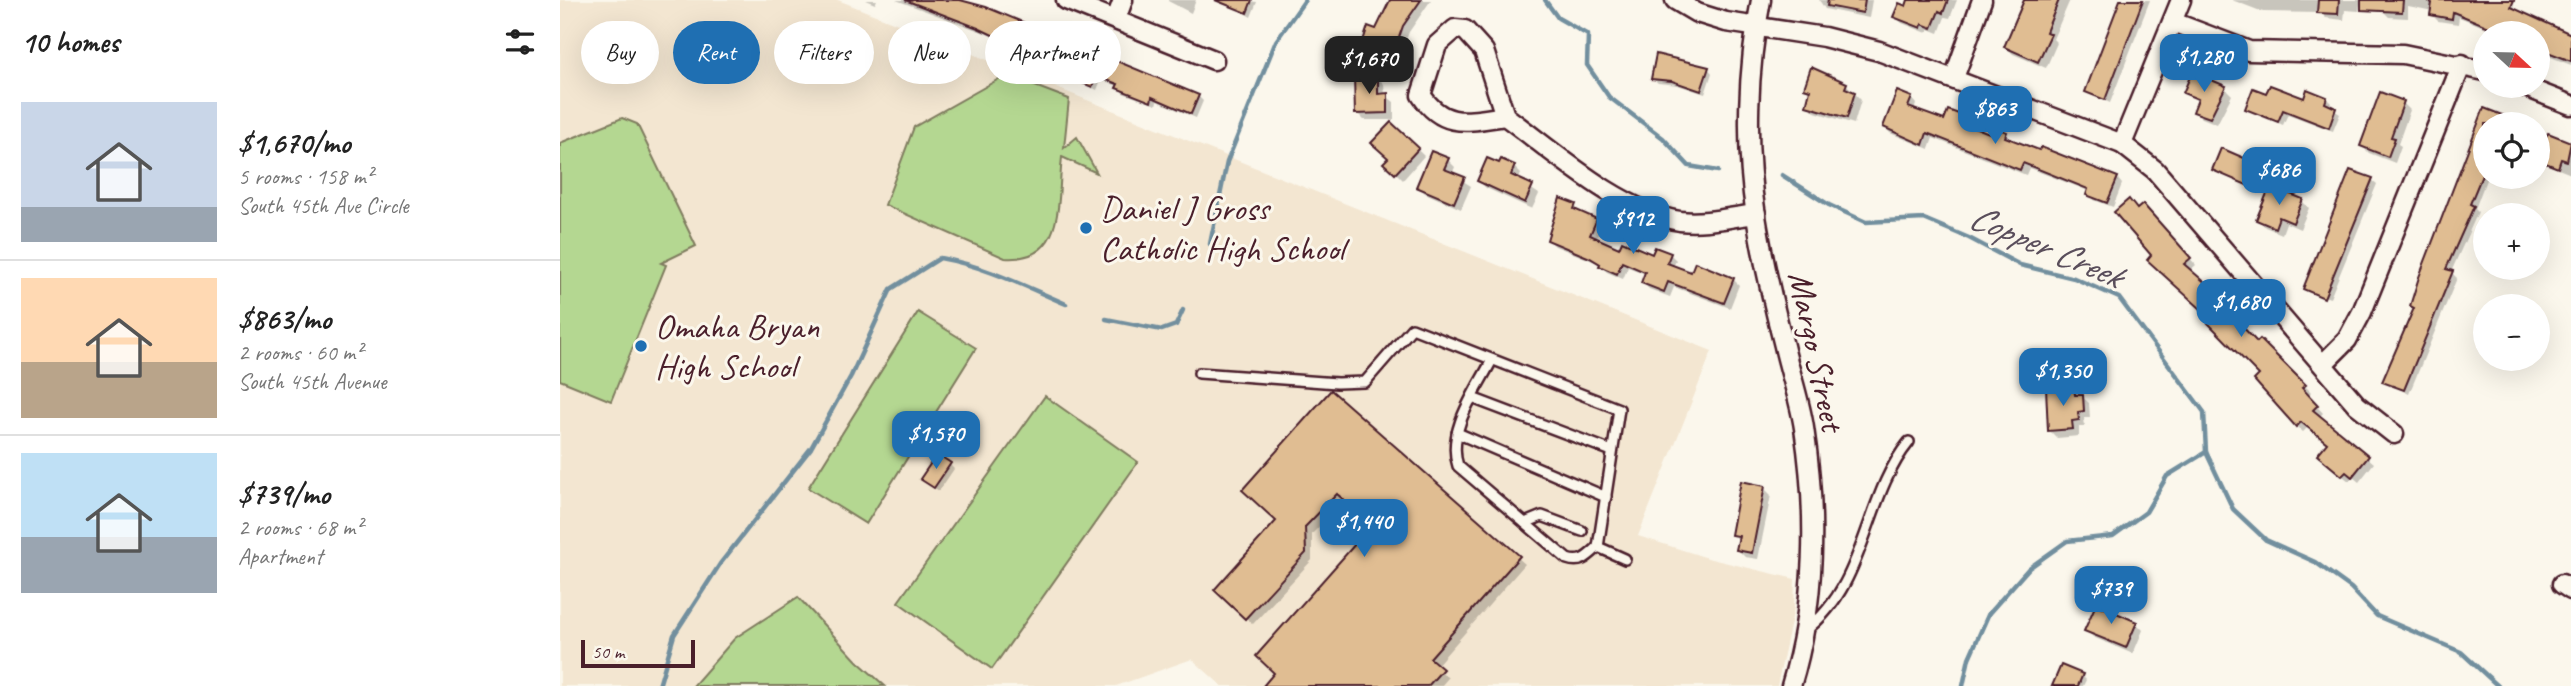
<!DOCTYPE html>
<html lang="en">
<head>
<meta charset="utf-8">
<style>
  :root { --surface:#fff; --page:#f2f2f2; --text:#222; --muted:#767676; --line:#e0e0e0; --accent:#1f6fb2 }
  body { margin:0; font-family:Caveat,sans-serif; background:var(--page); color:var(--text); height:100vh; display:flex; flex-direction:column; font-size:26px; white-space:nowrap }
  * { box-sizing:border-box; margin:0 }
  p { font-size:23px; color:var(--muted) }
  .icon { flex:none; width:38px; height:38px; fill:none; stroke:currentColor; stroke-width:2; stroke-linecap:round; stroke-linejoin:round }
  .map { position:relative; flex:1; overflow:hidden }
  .details { display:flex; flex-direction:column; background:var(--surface); width:560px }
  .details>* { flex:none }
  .hud { position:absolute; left:21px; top:21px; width:665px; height:63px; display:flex; gap:14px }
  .needle { width:46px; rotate:112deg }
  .buttons { position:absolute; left:1913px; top:21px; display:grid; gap:14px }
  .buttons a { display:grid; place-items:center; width:77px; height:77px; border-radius:50%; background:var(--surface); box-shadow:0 7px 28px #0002; font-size:35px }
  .scale { position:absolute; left:21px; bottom:18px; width:114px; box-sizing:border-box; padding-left:7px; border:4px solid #4a1f2b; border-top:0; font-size:19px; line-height:24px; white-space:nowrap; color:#4a1f2b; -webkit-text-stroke:5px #fbf7ec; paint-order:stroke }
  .price { position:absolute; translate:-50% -60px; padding:0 16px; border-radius:14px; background:var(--accent); color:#fff; font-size:23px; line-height:46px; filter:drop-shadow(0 2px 4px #0008) }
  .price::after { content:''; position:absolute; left:50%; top:42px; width:21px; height:16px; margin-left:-10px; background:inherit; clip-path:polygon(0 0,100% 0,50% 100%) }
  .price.active { background:#222; color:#fff }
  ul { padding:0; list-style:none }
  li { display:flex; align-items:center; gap:21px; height:175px; padding:0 21px }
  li+li { border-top:2px solid var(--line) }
  li span { display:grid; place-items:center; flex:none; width:196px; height:140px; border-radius:0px; color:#555 }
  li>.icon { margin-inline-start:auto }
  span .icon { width:84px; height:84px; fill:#fffc; stroke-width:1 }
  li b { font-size:30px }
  h2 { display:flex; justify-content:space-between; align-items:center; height:84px; padding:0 21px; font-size:30px }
  .tag { padding:0 24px; border-radius:32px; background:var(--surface); box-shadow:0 7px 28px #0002; font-size:24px; line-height:63px }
  .tag.active { background:var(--accent); color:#fff }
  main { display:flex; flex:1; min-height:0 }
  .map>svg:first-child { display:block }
  .built { fill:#f3e6d1 }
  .green { fill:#b4d791; stroke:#7f7b5e; stroke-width:2 }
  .shadow { fill:#0003 }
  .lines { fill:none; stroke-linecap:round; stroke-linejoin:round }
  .stream { stroke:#728f9e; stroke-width:4.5 }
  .building { fill:#e0bd92; stroke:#4a1f2b; stroke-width:2 }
  .service-casing { stroke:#4a1f2b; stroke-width:14 }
  .minor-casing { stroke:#4a1f2b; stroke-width:23 }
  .service { stroke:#fbf7ec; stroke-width:9 }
  .minor { stroke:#fbf7ec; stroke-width:18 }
  .poi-dot { fill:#1f6fb2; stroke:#fbf7ec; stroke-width:2.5 }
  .labels { text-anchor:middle; stroke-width:6; stroke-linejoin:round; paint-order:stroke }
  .poi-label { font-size:35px; fill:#4a1f2b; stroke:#fbf7ec; text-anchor:start }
  .street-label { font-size:35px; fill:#4a1f2b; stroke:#fbf7ec }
  .water-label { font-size:37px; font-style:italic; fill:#5a4e5b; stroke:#fbf7ec }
</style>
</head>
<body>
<main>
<section class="details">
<h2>10 homes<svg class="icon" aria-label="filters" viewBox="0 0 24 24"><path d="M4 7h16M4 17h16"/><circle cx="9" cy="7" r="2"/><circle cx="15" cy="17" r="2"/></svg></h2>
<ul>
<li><span style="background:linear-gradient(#c9d6e8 75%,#9aa5b1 0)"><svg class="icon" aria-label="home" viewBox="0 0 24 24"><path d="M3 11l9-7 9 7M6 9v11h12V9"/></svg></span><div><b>$1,670/mo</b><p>5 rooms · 158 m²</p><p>South 45th Ave Circle</p></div></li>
<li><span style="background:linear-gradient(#ffd9b3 60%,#b9a48a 0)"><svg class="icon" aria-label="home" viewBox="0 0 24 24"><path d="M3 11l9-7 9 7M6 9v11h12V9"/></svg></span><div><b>$863/mo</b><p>2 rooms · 60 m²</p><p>South 45th Avenue</p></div></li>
<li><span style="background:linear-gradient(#bfe0f5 60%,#9aa5b1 0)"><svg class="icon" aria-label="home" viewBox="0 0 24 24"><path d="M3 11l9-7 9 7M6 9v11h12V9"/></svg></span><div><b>$739/mo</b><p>2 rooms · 68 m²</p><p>Apartment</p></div></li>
</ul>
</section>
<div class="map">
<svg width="2011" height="686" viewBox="0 0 2011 686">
  <rect width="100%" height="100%" fill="#fbf7ec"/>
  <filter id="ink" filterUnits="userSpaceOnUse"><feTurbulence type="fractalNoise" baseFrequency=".0143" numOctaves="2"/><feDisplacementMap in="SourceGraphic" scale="14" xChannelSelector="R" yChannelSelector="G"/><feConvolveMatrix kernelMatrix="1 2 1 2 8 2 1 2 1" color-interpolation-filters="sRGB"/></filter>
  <g filter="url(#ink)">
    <polygon class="built" points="0,0 278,0 1152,351 1078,536 1151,559 1235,579 1234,608 1217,686 662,686 632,659 556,686 0,686"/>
    <g class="green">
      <path d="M 446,75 L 509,99 L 504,148 L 517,137 L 537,173 L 502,157 C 497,201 506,262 445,258 L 325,205 L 354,127 Z"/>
      <polygon points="62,118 77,124 136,246 101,263 106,265 51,401 0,380 0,143"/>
      <polygon points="358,312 416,348 306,524 248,488"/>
      <polygon points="485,396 578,462 432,669 338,602"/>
      <polygon points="238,597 297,661 325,686 133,686 175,638"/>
    </g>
    <g class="shadow">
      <polygon points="305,0 317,0 315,4"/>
      <polygon points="336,0 397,0 638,96 643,101 636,118 597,101 596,105 563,93 559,86 541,80 537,90 517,80 520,71 502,64 501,68 425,33"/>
      <polygon points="636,0 631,13 608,1 608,0"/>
      <polygon points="677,0 697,2 691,17 674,7"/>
      <polygon points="831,0 871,0 849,32 841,54 845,58 840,71 826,66 821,58 808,50 810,45 805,41 817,31"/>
      <polygon points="1259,0 1312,0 1309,18 1265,9"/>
      <polygon points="1350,0 1397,0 1390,18 1385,17 1379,33 1369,29 1367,33 1342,23 1335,17 1347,8"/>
      <polygon points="1465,0 1510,0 1493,39 1497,43 1486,68 1453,54 1446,47"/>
      <polygon points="1564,0 1590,0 1550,103 1527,92"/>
      <polygon points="1672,0 1945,0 1952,3 1958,12 2011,35 2011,65 1978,52 1978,33 1939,33 1899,17 1898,24 1878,21 1872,15 1873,11 1848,6 1848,18 1829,17 1822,10 1823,5 1800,4 1799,11 1785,10 1784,20 1766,18 1760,13 1703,12"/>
      <polygon points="1148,68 1152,73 1145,94 1118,85 1098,83 1093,79"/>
      <polygon points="1633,74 1665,88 1672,95 1657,124 1642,118 1635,111 1639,102 1625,92"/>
      <polygon points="817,77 824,84 825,95 834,102 834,120 804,120 797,113"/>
      <polygon points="1286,84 1301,100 1294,124 1255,112 1248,105 1251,93 1246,87"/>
      <polygon points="1351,98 1356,104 1354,111 1385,123 1406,118 1411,124 1410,128 1430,135 1446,134 1451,142 1557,178 1562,184 1553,207 1534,200 1529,191 1469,168 1466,175 1373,138 1369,149 1330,133 1325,127"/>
      <polygon points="1766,98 1771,103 1769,107 1780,114 1773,131 1728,114 1723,125 1687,109"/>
      <polygon points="1843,103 1850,110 1838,144 1841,146 1835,163 1809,153 1802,146"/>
      <polygon points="1925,110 1962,124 1925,124 1927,177 1915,209 1918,212 1891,272 1897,278 1849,394 1824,381 1856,309"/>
      <polygon points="831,124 864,156 843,180 826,163 830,158"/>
      <polygon points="1989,135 2011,144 2011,174 1978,161 1978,140 1985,143"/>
      <polygon points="888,160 895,167 892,174 911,186 901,209 865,193 858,186"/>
      <polygon points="940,165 954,167 961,174 958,180 979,194 972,209 926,188 919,181"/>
      <polygon points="1697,165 1702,170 1693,189 1654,170"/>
      <polygon points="1812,180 1817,184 1770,298 1748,291 1745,289"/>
      <polygon points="1742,201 1749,208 1740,229 1726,223 1722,234 1705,227 1698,219"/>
      <polygon points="1015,205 1020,214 1042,226 1036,240 1060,250 1093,256 1110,254 1116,260 1113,267 1132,274 1173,279 1179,285 1170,308 1114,287 1110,297 1089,289 1083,283 1086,274 1068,267 1063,279 1047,272 1038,263 995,246 989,240"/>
      <polygon points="1578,210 1589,213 1636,265 1629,271 1688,326 1684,330 1697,344 1700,341 1751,392 1747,396 1763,413 1759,417 1814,463 1799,482 1793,477 1789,481 1765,462 1769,443 1748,427 1743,432 1737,426 1702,375 1594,255"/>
      <polygon points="1513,388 1529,403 1530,418 1524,418 1525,427 1519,427 1519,436 1497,438 1490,431"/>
      <polygon points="771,392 965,564 876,666 888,678 881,686 708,686 814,526 785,500 752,534 752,560 693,624 663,597 718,521"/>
      <polygon points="390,465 394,469 379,491 367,483"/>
      <polygon points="1204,488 1211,495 1198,559 1185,557 1178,550 1180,541 1173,534"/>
      <polygon points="1576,623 1583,630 1573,654 1533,637 1526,630"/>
      <polygon points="1522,675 1526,680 1523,686 1494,686"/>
    </g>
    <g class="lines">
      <g class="stream">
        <polyline points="985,0 998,18 1028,35 1027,65 1049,97 1103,138 1129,166 1158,171"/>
        <polyline points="1222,175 1269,205 1306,222 1364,219 1409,238 1460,265 1514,278 1559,298 1644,412 1646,452 1673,509 1706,540 1755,562 1791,588 1817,616 1901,652 1938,686"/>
        <polyline points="650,244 667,162 716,41 745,0"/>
        <polyline points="546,319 602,330 616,325 623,310"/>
        <path d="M 99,686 L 114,635 L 160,564 L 251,448 L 291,376 L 331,289 L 380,258 C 425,266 464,286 506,304"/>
        <polyline points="1403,686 1409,658 1429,613 1469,568 1507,541 1553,536 1586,512 1607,476 1646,452"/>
      </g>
    </g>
    <g class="building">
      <polygon points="345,0 400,0 426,7 639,95 631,114 592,97 591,102 556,88 558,84 536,76 532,87 515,80 519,69 497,61 496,65 418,28"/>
      <polygon points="655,0 692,0 687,13"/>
      <polygon points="830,0 861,0 843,26 835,49 840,51 834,66 818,60 820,55 806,50 809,43 803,41 808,26 816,29"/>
      <polygon points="1268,0 1305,0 1303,13 1267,6"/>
      <polygon points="1348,0 1388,0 1383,13 1379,11 1372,28 1362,24 1361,28 1333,17 1339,3 1346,6"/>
      <polygon points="1464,0 1499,0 1486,32 1491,34 1478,62 1444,47"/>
      <polygon points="1560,0 1583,0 1545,100 1525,92"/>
      <polygon points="1758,0 1779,0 1778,14 1757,13"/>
      <polygon points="1801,0 1843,0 1842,12 1801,10"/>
      <polygon points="1866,0 1954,0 1951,7 2011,34 2011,61 1980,49 1978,55 1978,33 1955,33 1942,28 1941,32 1893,12 1892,19 1870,15 1872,3"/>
      <polygon points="1096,54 1149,67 1141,91 1112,81 1091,79"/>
      <polygon points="1251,67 1287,83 1285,88 1295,92 1287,118 1246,106 1250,90 1244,88"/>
      <polygon points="1632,72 1666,86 1650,118 1633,112 1638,99 1623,93"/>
      <polygon points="794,75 818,75 818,94 828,93 828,113 795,114"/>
      <polygon points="1710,85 1744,98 1747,89 1767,97 1765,103 1776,108 1769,128 1723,110 1718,122 1685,109 1693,88 1706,93"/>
      <polygon points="1337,91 1352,97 1348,107 1384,120 1388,110 1407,117 1404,123 1429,133 1432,126 1447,132 1445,137 1479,150 1481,147 1558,177 1547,203 1526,195 1528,189 1463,163 1460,170 1367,133 1363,145 1323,127"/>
      <polygon points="1820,92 1844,101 1831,137 1835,138 1828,157 1800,146"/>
      <polygon points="1924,108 1965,124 1925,124 1925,168 1910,204 1914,206 1886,269 1893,271 1844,390 1822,382 1854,308 1850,306 1859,277"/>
      <polygon points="831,122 859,148 835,174 823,163 828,158 811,143"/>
      <polygon points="1988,133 2011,142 2007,161 2001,159 1998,168 1978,160 1978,138 1984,141"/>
      <polygon points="1661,148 1698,164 1689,186 1652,170"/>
      <polygon points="871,151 889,158 884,169 905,177 894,203 856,187"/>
      <polygon points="927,158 939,163 941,159 955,165 951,175 973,185 965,203 917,181"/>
      <polygon points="1790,170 1813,178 1764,298 1743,289"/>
      <polygon points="1710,186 1743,199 1733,223 1719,217 1715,228 1696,220"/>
      <polygon points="1000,198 1016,204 1014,209 1037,219 1030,235 1059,248 1062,241 1092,254 1095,247 1111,253 1107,263 1131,272 1135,262 1174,278 1164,303 1108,282 1104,292 1081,283 1085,272 1062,262 1057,274 1039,266 1040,264 1030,258 987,240"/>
      <polygon points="1569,199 1577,209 1583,204 1631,258 1624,264 1672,306 1684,319 1679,323 1697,342 1700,339 1746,385 1742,388 1758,405 1753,410 1809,456 1792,477 1786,472 1782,476 1757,455 1767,443 1741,422 1736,427 1694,380 1699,375 1648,323 1652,319 1587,260 1591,255 1554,212"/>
      <polygon points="1514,386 1515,395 1523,395 1524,411 1518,412 1519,420 1512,421 1513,429 1488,431 1486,388"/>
      <polygon points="771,390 960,556 870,658 883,669 868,686 703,686 714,673 696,656 812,525 777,494 745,527 746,553 685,619 654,590 716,521 682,490"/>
      <polygon points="377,454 391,463 374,488 360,479"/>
      <polygon points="1181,481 1205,486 1192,553 1176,550 1179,536 1171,535"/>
      <polygon points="1536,604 1577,622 1566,648 1524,631"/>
      <polygon points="1501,665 1523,674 1518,686 1492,686"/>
    </g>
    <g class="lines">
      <defs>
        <g id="service">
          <path d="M 932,360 C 916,391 886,431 898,466 L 1007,559 C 1021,564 1027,557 1038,547"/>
          <polyline points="639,373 777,383 805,382 852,328 1059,409 1038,547 1065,559"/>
          <polyline points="912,398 1052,451"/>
          <polyline points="897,433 1046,497"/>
          <polyline points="965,523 982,516 1022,531"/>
          <path d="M 1246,630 C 1307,584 1304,497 1349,442"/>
        </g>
        <g id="minor">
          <polyline points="506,0 654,60"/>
          <polyline points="1115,0 1137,13 1166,22 1264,37 1319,51 1562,144 1595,170 1797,405 1834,434"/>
          <path d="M 1201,0 C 1187,70 1185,146 1196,216 C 1203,260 1213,303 1224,346 C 1230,373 1240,401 1244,428 C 1257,513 1256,604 1231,686"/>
          <polyline points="556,19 563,0"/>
          <polyline points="1613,22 1689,51 1843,54 1925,71"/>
          <path d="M 895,29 L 905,30 L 924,51 L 945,116 C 909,121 884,130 861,95 L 877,45 Z"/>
          <polyline points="1394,78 1422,0"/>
          <polyline points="1963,86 2011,105"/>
          <path d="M 945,116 C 993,151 1060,212 1120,221 C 1145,224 1171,217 1196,214"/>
          <polyline points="1562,144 1621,0"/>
          <polyline points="1764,363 1787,340 1802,312 1902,64"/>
          <polyline points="2002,584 2011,590"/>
        </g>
      </defs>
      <use href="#service" class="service-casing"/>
      <use href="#minor" class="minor-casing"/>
      <use href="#service" class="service"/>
      <use href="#minor" class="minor"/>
    </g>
  </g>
  <g class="poi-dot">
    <circle cx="526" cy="228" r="7"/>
    <circle cx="81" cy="346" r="7"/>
  </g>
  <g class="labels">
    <g class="poi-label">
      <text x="540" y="220">Daniel J Gross<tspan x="540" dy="40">Catholic High School</tspan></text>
      <text x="95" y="338">Omaha Bryan<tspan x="95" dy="40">High School</tspan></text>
    </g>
    <g class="street-label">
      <text transform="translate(1257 351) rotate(78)" y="12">Margo Street</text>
    </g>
    <g class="water-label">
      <text transform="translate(1486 245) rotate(23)" y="13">Copper Creek</text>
    </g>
  </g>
</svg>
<div class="buttons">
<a><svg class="needle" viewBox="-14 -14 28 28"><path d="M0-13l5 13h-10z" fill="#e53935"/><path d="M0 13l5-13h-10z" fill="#767676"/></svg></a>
<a><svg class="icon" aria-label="locate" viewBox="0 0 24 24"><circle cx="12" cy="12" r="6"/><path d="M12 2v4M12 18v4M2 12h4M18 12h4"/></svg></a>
<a>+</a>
<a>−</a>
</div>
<div class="scale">50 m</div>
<b class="price" style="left:1644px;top:94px">$1,280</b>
<b class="price active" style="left:809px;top:96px">$1,670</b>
<b class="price" style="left:1435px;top:146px">$863</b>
<b class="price" style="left:1719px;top:207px">$686</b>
<b class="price" style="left:1073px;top:256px">$912</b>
<b class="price" style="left:1681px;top:339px">$1,680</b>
<b class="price" style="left:1503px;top:408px">$1,350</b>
<b class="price" style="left:376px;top:471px">$1,570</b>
<b class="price" style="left:804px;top:559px">$1,440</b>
<b class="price" style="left:1551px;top:626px">$739</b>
<div class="hud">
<a class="tag">Buy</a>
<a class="tag active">Rent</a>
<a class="tag">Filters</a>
<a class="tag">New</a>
<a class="tag">Apartment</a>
</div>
</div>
</main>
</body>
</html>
